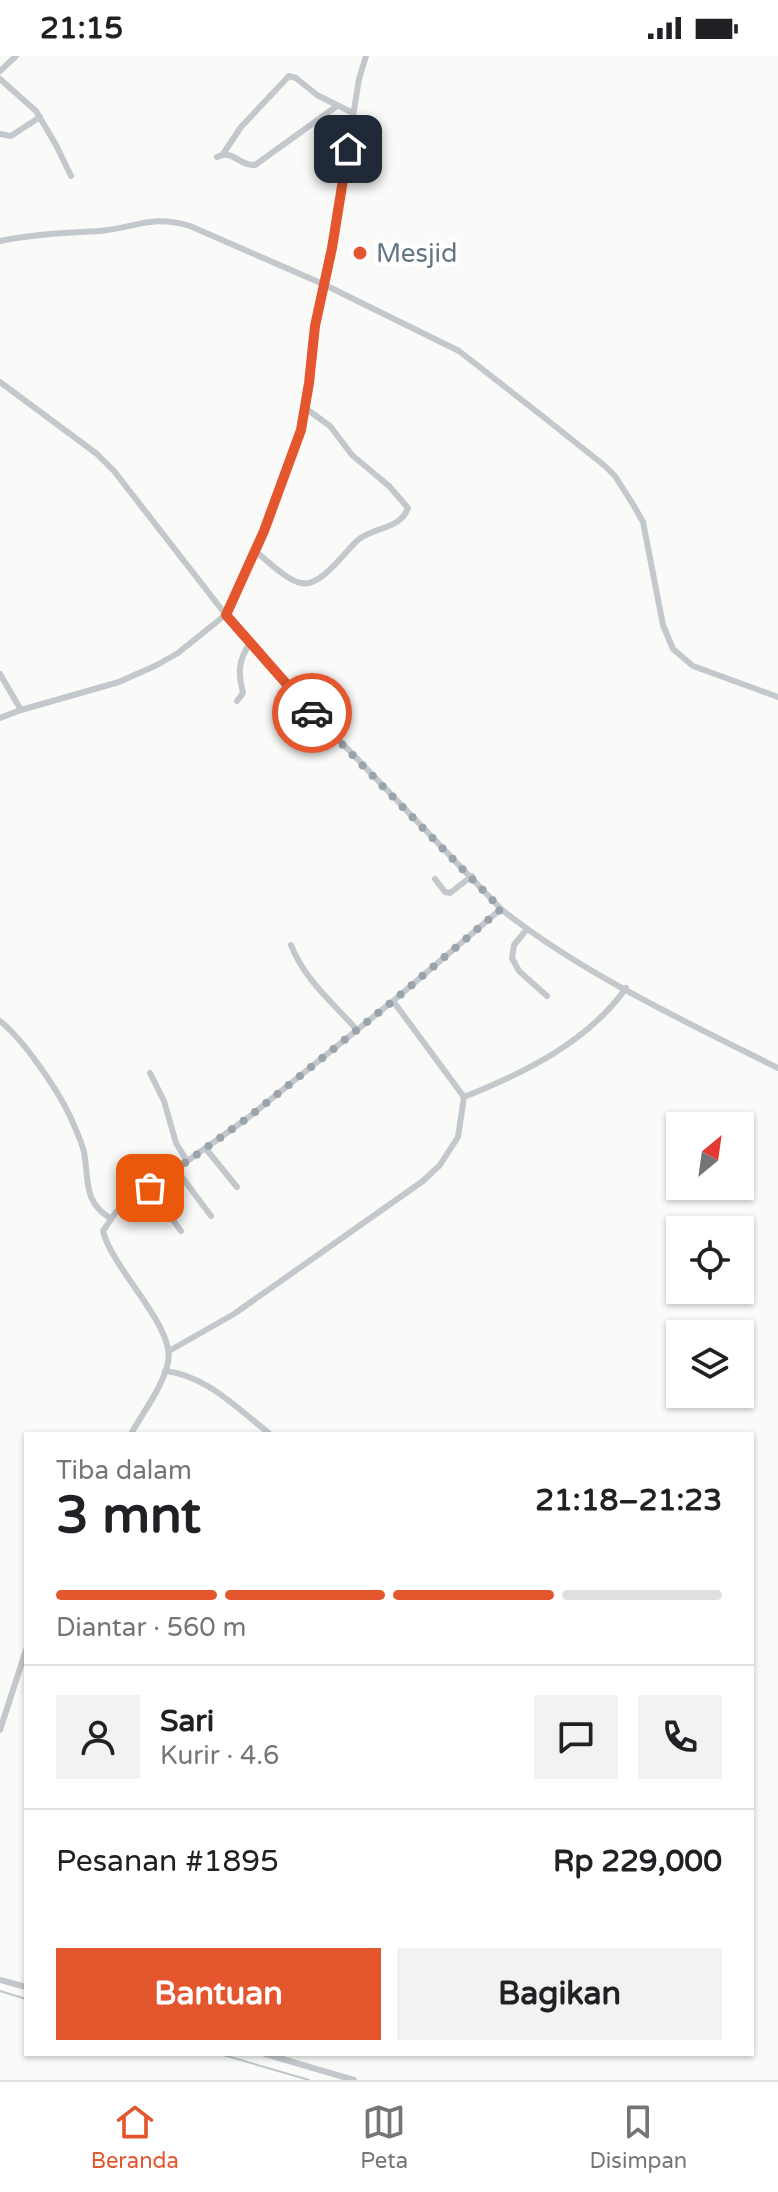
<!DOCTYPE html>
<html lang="id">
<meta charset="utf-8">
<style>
:root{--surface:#fff;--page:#f2f2f2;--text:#202124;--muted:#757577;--line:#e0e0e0;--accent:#e4572e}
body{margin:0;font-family:"Varela Round",sans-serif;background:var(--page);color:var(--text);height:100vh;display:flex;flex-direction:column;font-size:30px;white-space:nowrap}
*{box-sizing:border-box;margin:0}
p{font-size:26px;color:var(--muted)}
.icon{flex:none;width:44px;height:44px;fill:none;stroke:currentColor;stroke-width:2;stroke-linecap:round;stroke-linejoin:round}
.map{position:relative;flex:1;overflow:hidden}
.drawer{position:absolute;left:24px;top:1376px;width:730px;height:624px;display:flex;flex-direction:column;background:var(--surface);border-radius:0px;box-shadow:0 2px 6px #0004}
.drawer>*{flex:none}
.needle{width:52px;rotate:29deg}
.fabs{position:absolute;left:666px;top:1056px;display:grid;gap:16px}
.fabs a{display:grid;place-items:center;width:88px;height:88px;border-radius:0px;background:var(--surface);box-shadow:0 2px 6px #0004;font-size:40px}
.pin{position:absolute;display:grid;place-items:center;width:68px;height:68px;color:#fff;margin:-34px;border-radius:16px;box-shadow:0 4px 12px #0006}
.courier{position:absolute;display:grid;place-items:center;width:80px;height:80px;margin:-40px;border:6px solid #e4572e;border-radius:50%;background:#fff;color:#222;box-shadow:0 2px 10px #0007}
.head em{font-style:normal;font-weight:800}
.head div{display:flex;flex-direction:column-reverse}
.head{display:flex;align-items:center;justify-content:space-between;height:136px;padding:0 32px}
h1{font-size:52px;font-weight:800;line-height:60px}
.bar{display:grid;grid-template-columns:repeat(4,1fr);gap:12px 8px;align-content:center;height:96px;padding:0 32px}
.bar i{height:10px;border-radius:6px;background:var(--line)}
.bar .current{background:var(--accent)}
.bar p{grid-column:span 4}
.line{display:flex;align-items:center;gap:20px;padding:0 32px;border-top:2px solid var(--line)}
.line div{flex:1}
.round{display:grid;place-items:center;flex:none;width:84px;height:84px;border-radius:0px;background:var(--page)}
.action{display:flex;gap:16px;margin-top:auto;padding:16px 32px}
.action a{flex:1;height:92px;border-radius:0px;background:var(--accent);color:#fff;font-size:32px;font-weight:800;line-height:92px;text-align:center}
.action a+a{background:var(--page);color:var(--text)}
.status{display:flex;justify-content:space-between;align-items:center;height:56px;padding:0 40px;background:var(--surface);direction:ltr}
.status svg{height:22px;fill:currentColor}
.tabs{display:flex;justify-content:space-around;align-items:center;height:112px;border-top:2px solid var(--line);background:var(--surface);font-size:22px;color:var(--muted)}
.tabs a{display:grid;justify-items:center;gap:4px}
.tabs .current{color:var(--accent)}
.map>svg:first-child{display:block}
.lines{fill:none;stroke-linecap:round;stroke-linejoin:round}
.stream{stroke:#bbc7cb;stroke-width:2}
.street{stroke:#c3c8cc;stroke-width:6}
.done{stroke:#99a4ac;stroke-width:8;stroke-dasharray:0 14.4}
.route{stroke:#e4572e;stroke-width:10}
.poi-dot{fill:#e4572e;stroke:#fff;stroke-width:3}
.labels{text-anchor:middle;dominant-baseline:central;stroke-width:8;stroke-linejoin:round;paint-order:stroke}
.poi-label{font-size:26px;fill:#657683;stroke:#fff;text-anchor:start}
</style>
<div class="status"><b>21:15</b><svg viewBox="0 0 49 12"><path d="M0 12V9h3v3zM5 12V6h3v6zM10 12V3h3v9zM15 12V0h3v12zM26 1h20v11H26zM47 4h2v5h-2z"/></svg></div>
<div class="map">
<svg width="778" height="2024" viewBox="0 0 778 2024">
<rect width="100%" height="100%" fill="#fafaf8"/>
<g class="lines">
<path class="stream" d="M0,1935L26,1943
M220,1998L309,2024"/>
<path class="street" d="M0,15L16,0
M0,23L36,55L56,89L71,120
M0,78L11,80L40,61
M223,98L241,71L289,20L296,22L317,39L353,57
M217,101C233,93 239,110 255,109L337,50
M0,185C33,178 65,177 99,175C136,172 151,158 190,170L323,228L459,295L541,359L605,410L615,420L634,450L643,466L663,569L673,593L693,610L778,641
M0,326L97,398L114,415L226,559L296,639L501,853C579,916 688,967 778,1012
M255,495C268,505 286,524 301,527C321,532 345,495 358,484C375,470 400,474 408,452L389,430L352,399L330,370L305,352
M0,618L21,654
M237,645L243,637C238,617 238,605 250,587
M0,662L21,654L119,626L157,609L178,597L229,556L264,475L301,374L309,327L315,270L332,192L359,23L366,0
M435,823L445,836L450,837L472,820
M527,873L514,889L512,902L519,915L547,940
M291,889C304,923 333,947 357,974
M0,965C24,984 61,1038 73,1067C77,1076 82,1087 84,1096C89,1123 83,1146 110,1162
M150,1017L164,1045L176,1087L187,1105
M464,1041C524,1017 588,986 626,932
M206,1093L237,1131
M176,1113L211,1160
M150,1132L181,1175
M169,1295L234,1258L423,1125L440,1109L458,1081L464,1041L393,945
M165,1315C206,1319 239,1354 270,1378
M131,1378C143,1356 163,1331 168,1306C176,1271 112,1213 103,1175L116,1156L249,1061L393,945L501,853
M0,1674L26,1594
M0,1924L26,1931
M265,1998L354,2024"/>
</g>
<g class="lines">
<path class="done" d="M150,1132L249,1061L393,945L501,853L312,657"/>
<path class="route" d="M312,657L226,559L264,475L301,374L309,327L315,270L332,192L348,93"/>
</g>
<circle class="poi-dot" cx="360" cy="197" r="8"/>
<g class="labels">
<g class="poi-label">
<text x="376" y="197">Mesjid</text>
</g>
</g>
</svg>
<div class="fabs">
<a><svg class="needle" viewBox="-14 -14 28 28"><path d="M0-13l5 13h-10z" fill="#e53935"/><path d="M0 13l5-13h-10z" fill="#757577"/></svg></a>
<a><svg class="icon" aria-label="locate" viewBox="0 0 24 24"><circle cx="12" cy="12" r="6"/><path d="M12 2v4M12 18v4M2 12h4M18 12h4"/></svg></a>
<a><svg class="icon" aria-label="layers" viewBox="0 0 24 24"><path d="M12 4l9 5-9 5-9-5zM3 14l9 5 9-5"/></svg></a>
</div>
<div class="pin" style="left:150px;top:1132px;background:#ea580c"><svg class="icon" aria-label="bag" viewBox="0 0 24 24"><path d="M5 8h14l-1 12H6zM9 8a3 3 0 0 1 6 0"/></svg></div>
<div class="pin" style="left:348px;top:93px;background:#1f2937"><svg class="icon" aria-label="home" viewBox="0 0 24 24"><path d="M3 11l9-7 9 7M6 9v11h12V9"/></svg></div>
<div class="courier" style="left:312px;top:657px"><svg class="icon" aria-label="car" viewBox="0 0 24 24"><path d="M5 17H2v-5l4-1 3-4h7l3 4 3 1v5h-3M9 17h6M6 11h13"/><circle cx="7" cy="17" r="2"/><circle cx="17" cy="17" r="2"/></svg></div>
<section class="drawer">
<div class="head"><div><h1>3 mnt</h1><p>Tiba dalam</p></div><em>21:18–21:23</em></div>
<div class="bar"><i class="current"></i><i class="current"></i><i class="current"></i><i></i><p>Diantar · 560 m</p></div>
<div class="line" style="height:144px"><a class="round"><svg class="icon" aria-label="person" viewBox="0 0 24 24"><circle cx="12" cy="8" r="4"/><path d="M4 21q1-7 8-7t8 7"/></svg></a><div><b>Sari</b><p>Kurir · 4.6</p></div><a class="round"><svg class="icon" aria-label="chat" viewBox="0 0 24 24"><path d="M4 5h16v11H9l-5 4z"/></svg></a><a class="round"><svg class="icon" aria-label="phone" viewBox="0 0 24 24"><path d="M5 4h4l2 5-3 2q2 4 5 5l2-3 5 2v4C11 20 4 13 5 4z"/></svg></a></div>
<div class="line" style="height:104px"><div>Pesanan #1895</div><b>Rp 229,000</b></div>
<div class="action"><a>Bantuan</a><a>Bagikan</a></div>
</section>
</div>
<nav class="tabs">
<a class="current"><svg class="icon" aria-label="home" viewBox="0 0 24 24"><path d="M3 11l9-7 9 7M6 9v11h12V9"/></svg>Beranda</a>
<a><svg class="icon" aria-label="map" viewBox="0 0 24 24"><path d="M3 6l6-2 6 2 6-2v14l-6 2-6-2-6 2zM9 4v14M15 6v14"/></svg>Peta</a>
<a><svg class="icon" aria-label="saved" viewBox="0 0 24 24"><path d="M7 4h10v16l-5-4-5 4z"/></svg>Disimpan</a>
</nav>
